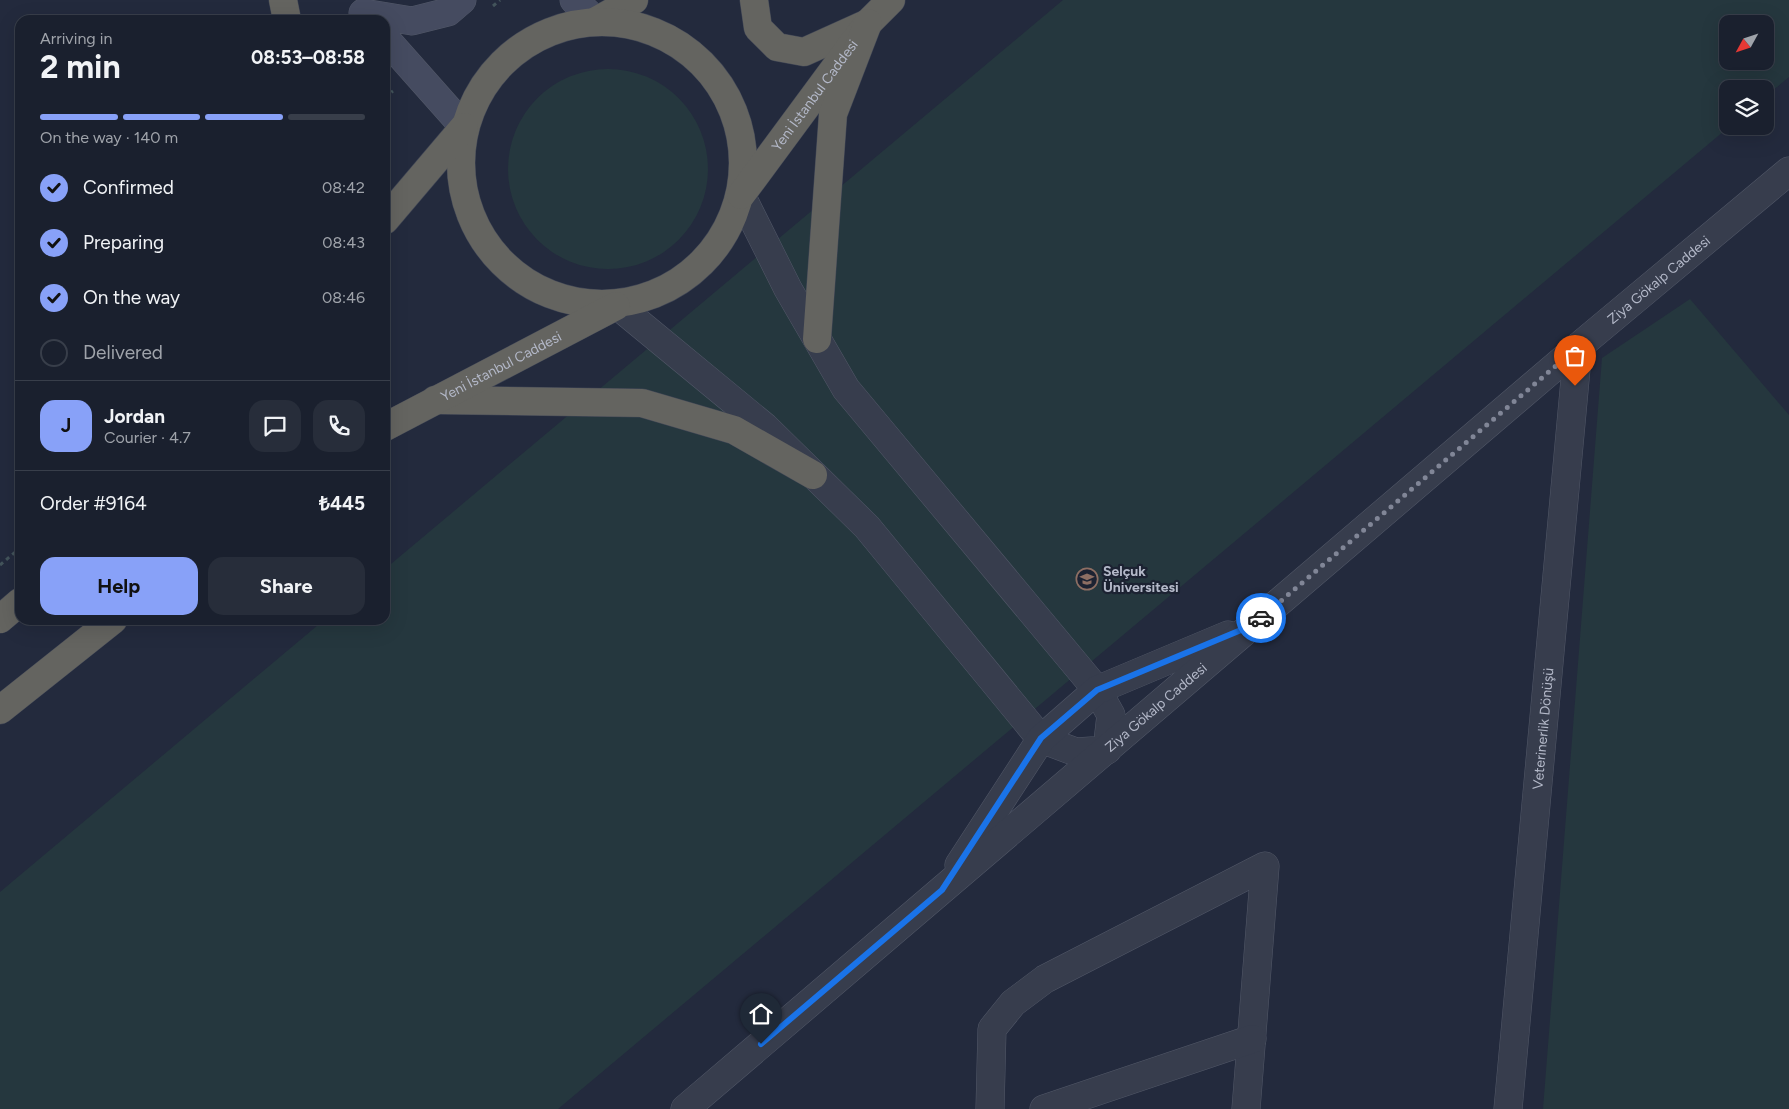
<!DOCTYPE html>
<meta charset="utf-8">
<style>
:root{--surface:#1a202e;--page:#272d3a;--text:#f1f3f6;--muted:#9fa3aa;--line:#383e4a;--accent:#88a1f8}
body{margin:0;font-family:Figtree,sans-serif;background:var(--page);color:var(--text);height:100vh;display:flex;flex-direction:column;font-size:19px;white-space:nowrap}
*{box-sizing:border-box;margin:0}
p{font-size:16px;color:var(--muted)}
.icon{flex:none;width:28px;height:28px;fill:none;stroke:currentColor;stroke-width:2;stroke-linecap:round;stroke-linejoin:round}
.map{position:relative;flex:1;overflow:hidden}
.side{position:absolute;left:15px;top:15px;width:375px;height:610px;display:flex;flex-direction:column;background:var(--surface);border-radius:15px;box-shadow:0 5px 20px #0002,0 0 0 1px var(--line)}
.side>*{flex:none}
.needle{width:32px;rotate:230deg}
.fabs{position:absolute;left:1719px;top:15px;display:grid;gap:10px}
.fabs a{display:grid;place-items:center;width:55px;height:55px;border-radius:10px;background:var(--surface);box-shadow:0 5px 20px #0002,0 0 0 1px var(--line);font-size:25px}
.pin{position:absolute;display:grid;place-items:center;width:42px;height:42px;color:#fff;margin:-51px -21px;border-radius:50% 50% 50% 0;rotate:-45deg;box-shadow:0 0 5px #0007}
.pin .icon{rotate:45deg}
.courier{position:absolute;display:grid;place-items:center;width:50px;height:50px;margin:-25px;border:4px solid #1a73e8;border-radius:50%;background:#fff;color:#222;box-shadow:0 1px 6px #0007}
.summary em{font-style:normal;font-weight:700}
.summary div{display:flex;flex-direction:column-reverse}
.summary{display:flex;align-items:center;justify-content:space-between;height:85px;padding:0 25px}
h1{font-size:32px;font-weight:700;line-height:38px}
.bar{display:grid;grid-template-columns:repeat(4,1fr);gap:8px 5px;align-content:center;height:60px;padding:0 25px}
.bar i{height:6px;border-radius:4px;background:var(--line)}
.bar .current{background:var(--accent)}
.bar p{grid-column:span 4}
.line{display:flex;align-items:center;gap:12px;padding:0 25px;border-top:1px solid var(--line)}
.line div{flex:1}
.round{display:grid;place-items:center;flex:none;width:52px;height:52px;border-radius:15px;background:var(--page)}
ol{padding:0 25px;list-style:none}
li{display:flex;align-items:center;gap:15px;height:55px}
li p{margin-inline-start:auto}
li .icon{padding:5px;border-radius:50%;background:var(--accent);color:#111;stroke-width:4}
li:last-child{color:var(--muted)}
li i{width:28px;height:28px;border:2px solid var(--line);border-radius:50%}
.action{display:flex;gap:10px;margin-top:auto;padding:10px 25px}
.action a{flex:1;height:58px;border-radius:15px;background:var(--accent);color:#111;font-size:20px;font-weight:700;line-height:58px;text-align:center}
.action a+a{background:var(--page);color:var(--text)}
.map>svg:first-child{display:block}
.green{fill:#25373e;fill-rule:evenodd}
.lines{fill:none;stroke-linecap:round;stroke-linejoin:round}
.minor-casing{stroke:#525868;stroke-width:29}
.tertiary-casing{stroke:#525868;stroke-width:29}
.secondary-casing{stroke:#525868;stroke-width:29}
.trunk-casing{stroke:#3f4555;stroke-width:29}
.path{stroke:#43545b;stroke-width:3;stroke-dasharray:4 4;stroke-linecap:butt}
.minor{stroke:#373d4d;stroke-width:28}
.tertiary{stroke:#373d4d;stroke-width:28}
.secondary{stroke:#454b60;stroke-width:28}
.trunk{stroke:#646460;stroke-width:28}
.done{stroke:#818697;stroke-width:5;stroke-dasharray:0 9}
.route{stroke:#1a73e8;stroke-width:6}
.labels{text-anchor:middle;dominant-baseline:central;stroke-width:4.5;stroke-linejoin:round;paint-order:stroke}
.street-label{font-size:14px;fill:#b3b8c8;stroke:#1c2232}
.poi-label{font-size:14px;font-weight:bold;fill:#b3b8c8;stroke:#1c2232;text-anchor:start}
</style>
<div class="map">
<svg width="1789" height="1109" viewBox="0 0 1789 1109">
<rect width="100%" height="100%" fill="#232a3d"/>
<path class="green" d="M1063,0H1789V77L1765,97V89H1728V126H1730L558,1109H0V892L324,620H385V569ZM1728,24H1765V61H1728Z
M508 169a100 100 0 1 1 200 0a100 100 0 1 1-200 0Z
M1690,299L1789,415V1109H1543L1602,358Z"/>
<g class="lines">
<g class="minor-casing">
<g id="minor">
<path d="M990,1109L992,1029L1013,1003L1045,979L1265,866L1246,1109"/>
<path d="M1044,1109L1252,1039"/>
<path id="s1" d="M1508,1109L1578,347"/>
</g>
</g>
<g class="tertiary-casing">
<g id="tertiary">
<path d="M617,305L765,427L867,527L1041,739L1076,752L1107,750L1111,715L1097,690L846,389L788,289L741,195"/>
<path d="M959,865L1041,739L1097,690L1228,635"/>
<path id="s2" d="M685,1109L1578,347L1789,171"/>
</g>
</g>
<g class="secondary-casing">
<path id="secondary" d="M574,0L596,21
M363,13L412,21L448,12L462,0
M385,38L464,127"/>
</g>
<g class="trunk-casing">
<g id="trunk">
<path d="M283,0L287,20"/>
<path d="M754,0L758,28L777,47L804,52L866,24"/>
<path d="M596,21L634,0"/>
<circle cx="602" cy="163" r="141"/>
<path id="s3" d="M741,195L868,23L891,0"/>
<path d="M385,220L464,127"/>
<path d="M817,339L833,114L868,23"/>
<path d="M435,400L642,403L734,430L813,475"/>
<path id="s4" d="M385,427L616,306"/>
<path d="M0,619L20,602"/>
<path d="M0,710L113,620"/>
</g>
</g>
<path class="path" d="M493,6L500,0
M385,97L393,91
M0,565L20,548"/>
<use href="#minor" class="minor"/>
<use href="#tertiary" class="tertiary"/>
<use href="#secondary" class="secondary"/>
<use href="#trunk" class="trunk"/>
</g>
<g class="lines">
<path class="done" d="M1261,618L1578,347L1575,386"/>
<path class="route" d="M761,1044L942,890L1041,738L1097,690L1253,625L1261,618"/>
</g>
<defs>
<g id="university-ring" transform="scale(1.125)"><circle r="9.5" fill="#1c2232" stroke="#8d6e63" stroke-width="1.5"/><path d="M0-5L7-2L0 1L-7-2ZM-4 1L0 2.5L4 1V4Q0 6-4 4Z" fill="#8d6e63"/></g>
</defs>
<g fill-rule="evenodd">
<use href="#university-ring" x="1087" y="579"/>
</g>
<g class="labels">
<g class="street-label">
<text stroke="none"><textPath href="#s3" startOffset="124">Yeni İstanbul Caddesi</textPath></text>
<text stroke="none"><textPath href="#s2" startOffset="1279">Ziya Gökalp Caddesi</textPath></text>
<text stroke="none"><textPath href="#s4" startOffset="131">Yeni İstanbul Caddesi</textPath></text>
<text stroke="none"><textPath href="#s2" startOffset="619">Ziya Gökalp Caddesi</textPath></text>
<text stroke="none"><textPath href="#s1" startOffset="382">Veterinerlik Dönüşü</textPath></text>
</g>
<g class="poi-label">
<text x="1103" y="571">Selçuk<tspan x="1103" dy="16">Üniversitesi</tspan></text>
</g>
</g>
</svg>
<div class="fabs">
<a><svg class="needle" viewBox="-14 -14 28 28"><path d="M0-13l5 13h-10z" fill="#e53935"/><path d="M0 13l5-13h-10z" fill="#9fa3aa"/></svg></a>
<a><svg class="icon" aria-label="layers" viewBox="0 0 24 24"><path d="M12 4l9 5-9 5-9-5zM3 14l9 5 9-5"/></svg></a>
</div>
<div class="pin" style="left:1575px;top:386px;background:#ea580c"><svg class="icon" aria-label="bag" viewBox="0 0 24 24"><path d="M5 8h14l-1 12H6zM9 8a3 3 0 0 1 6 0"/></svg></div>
<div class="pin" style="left:761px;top:1044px;background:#1f2937"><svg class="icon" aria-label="home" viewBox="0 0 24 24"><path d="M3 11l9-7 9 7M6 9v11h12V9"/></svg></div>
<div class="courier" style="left:1261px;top:618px"><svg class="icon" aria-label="car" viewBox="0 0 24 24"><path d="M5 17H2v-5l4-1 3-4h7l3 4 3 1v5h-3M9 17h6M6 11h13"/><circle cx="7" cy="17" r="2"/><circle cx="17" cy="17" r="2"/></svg></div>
<section class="side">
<div class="summary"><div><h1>2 min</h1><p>Arriving in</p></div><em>08:53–08:58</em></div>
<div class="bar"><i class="current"></i><i class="current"></i><i class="current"></i><i></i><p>On the way · 140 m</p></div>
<ol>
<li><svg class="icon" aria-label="check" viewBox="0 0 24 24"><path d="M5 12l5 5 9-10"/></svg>Confirmed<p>08:42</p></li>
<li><svg class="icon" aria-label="check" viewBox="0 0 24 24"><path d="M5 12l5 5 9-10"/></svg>Preparing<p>08:43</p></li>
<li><svg class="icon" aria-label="check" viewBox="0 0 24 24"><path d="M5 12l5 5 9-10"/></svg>On the way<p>08:46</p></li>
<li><i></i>Delivered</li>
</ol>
<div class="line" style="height:90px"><b class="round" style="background:var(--accent);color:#111">J</b><div><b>Jordan</b><p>Courier · 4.7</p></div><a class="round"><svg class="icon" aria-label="chat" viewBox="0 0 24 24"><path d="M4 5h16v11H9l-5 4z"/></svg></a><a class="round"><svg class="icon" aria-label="phone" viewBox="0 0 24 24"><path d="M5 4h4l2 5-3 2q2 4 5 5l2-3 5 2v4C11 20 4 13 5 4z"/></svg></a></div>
<div class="line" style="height:65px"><div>Order #9164</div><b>₺445</b></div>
<div class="action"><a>Help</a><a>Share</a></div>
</section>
</div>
